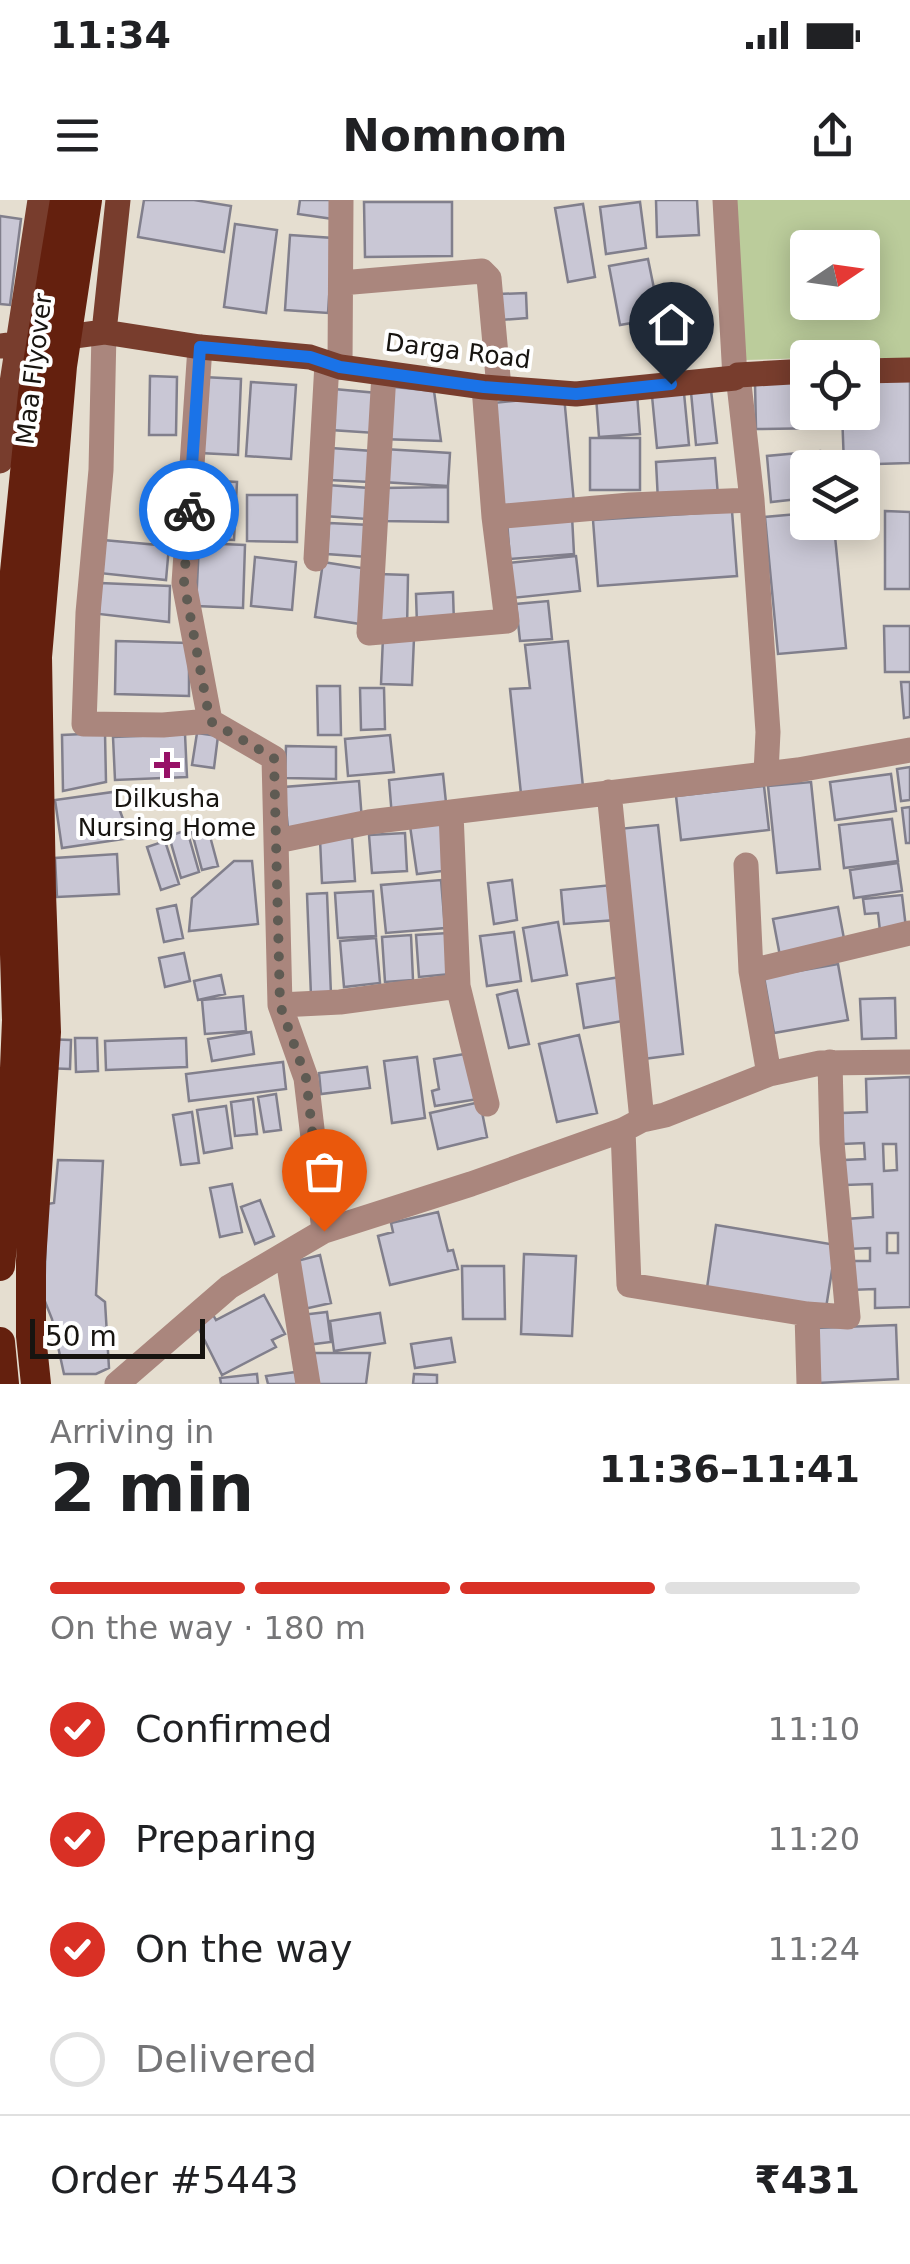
<!DOCTYPE html>
<meta charset="utf-8">
<style>
:root{--surface:#fff;--page:#f6f6f6;--text:#202124;--muted:#757577;--line:#e0e0e0;--accent:#d93025}
body{margin:0;font-family:"DejaVu Sans",sans-serif;background:var(--page);color:var(--text);height:100vh;display:flex;flex-direction:column;font-size:38px;white-space:nowrap}
*{box-sizing:border-box;margin:0}
p{font-size:32px;color:var(--muted)}
.icon{flex:none;width:55px;height:55px;fill:none;stroke:currentColor;stroke-width:2;stroke-linecap:round;stroke-linejoin:round}
.map{position:relative;height:1184px;overflow:hidden}
.side{display:flex;flex-direction:column;background:var(--surface);flex:1}
.side>*{flex:none}
.needle{width:65px;rotate:77deg}
.controls{position:absolute;left:790px;top:30px;display:grid;gap:20px}
.controls a{display:grid;place-items:center;width:90px;height:90px;border-radius:10px;background:var(--surface);box-shadow:0 5px 25px #0003;font-size:50px}
.scale{position:absolute;left:30px;bottom:25px;width:175px;box-sizing:border-box;padding-left:10px;border:5px solid #171410;border-top:0;font-size:28px;line-height:35px;white-space:nowrap;color:#171410;-webkit-text-stroke:8px #fff;paint-order:stroke}
.pin{position:absolute;display:grid;place-items:center;width:85px;height:85px;color:#fff;margin:-102px -42px;border-radius:50% 50% 50% 0;rotate:-45deg;box-shadow:0 0 10px #0007}
.pin .icon{rotate:45deg}
.courier{position:absolute;display:grid;place-items:center;width:100px;height:100px;margin:-50px;border:8px solid #1a73e8;border-radius:50%;background:#fff;color:#222;box-shadow:0 2px 12px #0007}
.headline em{font-style:normal;font-weight:700}
.headline div{display:flex;flex-direction:column-reverse}
.headline{display:flex;align-items:center;justify-content:space-between;height:170px;padding:0 50px}
h1{font-size:65px;font-weight:700;line-height:75px}
.bar{display:grid;grid-template-columns:repeat(4,1fr);gap:15px 10px;align-content:center;height:120px;padding:0 50px}
.bar i{height:12px;border-radius:8px;background:var(--line)}
.bar .active{background:var(--accent)}
.bar p{grid-column:span 4}
.line{display:flex;align-items:center;gap:25px;padding:0 50px;border-top:2px solid var(--line)}
.line div{flex:1}
ol{padding:0 50px;list-style:none}
li{display:flex;align-items:center;gap:30px;height:110px}
li p{margin-inline-start:auto}
li .icon{padding:10px;border-radius:50%;background:var(--accent);color:#fff;stroke-width:4}
li:last-child{color:var(--muted)}
li i{width:55px;height:55px;border:5px solid var(--line);border-radius:50%}
.status{display:flex;justify-content:space-between;align-items:center;height:70px;padding:0 50px;background:var(--surface);direction:ltr}
.status svg{height:28px;fill:currentColor}
header{display:flex;justify-content:space-between;align-items:center;height:130px;padding:0 50px;background:var(--surface);font-size:45px;font-weight:700}
.map>svg:first-child{display:block}
.green{fill:#bbcc9b;fill-rule:evenodd}
.building{fill:#c9c7d5;stroke:#817f8c;stroke-width:2.5;fill-rule:evenodd}
.lines{fill:none;stroke-linecap:round;stroke-linejoin:round}
.minor{stroke:#aa867d;stroke-width:25}
.major{stroke:#783d2d;stroke-width:25}
.highway{stroke:#64200e;stroke-width:30}
.highway-bridge{stroke:#64200e;stroke-width:30}
.done{stroke:#5f5b53;stroke-width:10;stroke-dasharray:0 18}
.route{stroke:#1a73e8;stroke-width:12}
.poi-dot{fill:#971167;stroke:#fff;stroke-width:4}
.labels{text-anchor:middle;dominant-baseline:central;stroke-width:8;stroke-linejoin:round;paint-order:stroke}
.street-label{font-size:25px;fill:#171410;stroke:#fff}
.poi-label{font-size:25px;fill:#171410;stroke:#fff}
</style>
<div class="status"><b>11:34</b><svg viewBox="0 0 49 12"><path d="M0 12V9h3v3zM5 12V6h3v6zM10 12V3h3v9zM15 12V0h3v12zM26 1h20v11H26zM47 4h2v5h-2z"/></svg></div>
<header><svg class="icon" aria-label="menu" viewBox="0 0 24 24"><path d="M4 6h16M4 12h16M4 18h16"/></svg>Nomnom<svg class="icon" aria-label="share" viewBox="0 0 24 24"><path d="M12 15V3M7 8l5-5 5 5M5 13v7h14v-7"/></svg></header>
<div class="map">
<svg width="910" height="1184" viewBox="0 0 910 1184">
<rect width="100%" height="100%" fill="#e5ded0"/>
<path class="green" d="M735,0H910V158H808L745,160ZM808,48H862V102H808Z"/>
<path class="building" d="M144,0H194L231,6L224,52L138,37Z
M300,0H336L333,19L298,14Z
M656,0H697L699,35L657,37Z
M364,2H452V56L365,57Z
M640,2L646,48L606,54L600,7Z
M583,4L595,77L568,82L555,8Z
M0,16L21,19L10,105L0,104Z
M235,24L277,30L266,113L224,107Z
M290,35L333,38L328,113L285,110Z
M648,59L660,118L620,125L609,66Z
M526,93L527,118L500,120L498,94Z
M150,176L177,177L176,235H149Z
M203,177L241,179L238,255L200,253Z
M910,179V263L844,265L842,212H862V181Z
M251,182L296,185L291,259L246,256Z
M808,182V212H829V228L756,229L755,183Z
M385,186L434,191L441,241L381,239Z
M334,189L377,193L375,233L331,230Z
M711,190L717,243L696,245L691,192Z
M637,193L640,234L599,237L596,196Z
M684,193L689,245L657,248L652,196Z
M564,196L574,303L503,309L493,203Z
M590,238H640V290H590Z
M331,248L372,251L370,282L329,280Z
M384,249L450,253L448,286L382,282Z
M820,251L822,268H808V298L771,302L767,256Z
M715,258L718,296L658,301L656,262Z
M161,276L186,277L183,339L158,338Z
M203,280L237,282L234,340L200,338Z
M327,285L369,288L367,319L324,316Z
M448,287V322L382,321V288Z
M247,295H297V342L247,341Z
M732,311L737,376L598,386L593,320Z
M885,311L910,312V389H885Z
M808,313V322H846L847,334L835,336L846,448L778,454L765,317Z
M572,316L574,354L510,359L507,321Z
M329,323L370,325L368,357L327,354Z
M103,340L169,346L166,380L99,373Z
M199,343L245,345L243,408L196,406Z
M576,356L580,391L512,398L508,363Z
M255,357L296,362L292,410L251,406Z
M323,362L368,369L360,424L315,417Z
M378,374L408,375L407,430L376,428Z
M100,383L170,386L169,422L99,414Z
M453,392L454,424L417,426L416,394Z
M548,401L552,439L520,441L516,404Z
M884,426H910V472H885Z
M383,437L414,438L412,485L381,484Z
M116,441L189,443V496L115,494Z
M568,441L583,587L521,594L510,489L530,488L525,445Z
M901,482H910V517L904,518Z
M317,486H340L341,535H318Z
M360,488H384L385,529L361,530Z
M105,533L106,582L63,591L62,535Z
M197,533L218,536L214,568L192,565Z
M185,534L187,577L115,580L113,537Z
M390,535L394,572L348,576L345,539Z
M286,546L336,547V579L285,578Z
M910,567V600L901,601L897,569Z
M443,574L447,612L392,617L389,580Z
M891,574L896,611L835,620L830,582Z
M359,581L362,621L288,628L284,587Z
M811,582L820,669L777,673L768,586Z
M764,586L769,630L681,640L676,596Z
M113,592L130,638L62,648L55,600Z
M910,607V643H906L902,608Z
M444,614L451,670L417,674L409,619Z
M892,619L898,661L844,668L839,625Z
M207,625L218,666L202,670L191,629Z
M658,625L683,854L643,859L618,629Z
M187,630L199,672L181,678L169,636Z
M405,633L407,671L372,673L369,635Z
M352,637L355,681L322,683L320,639Z
M165,641L179,684L161,690L147,647Z
M117,654L119,694L57,697L55,658Z
M234,661H252L258,724L189,731L192,698Z
M898,663L902,691L854,698L850,670Z
M441,680L445,728L386,733L381,685Z
M512,680L517,720L494,724L488,683Z
M612,685L616,720L564,724L561,690Z
M373,691L376,736L338,738L335,693Z
M327,693L331,795L311,796L307,694Z
M902,695L906,728L880,731L878,713L865,714L863,699Z
M176,705L183,738L164,742L157,709Z
M838,707L845,744L780,756L773,719Z
M558,722L567,775L532,781L523,728Z
M514,732L521,781L487,786L480,736Z
M448,733L451,774L419,777L416,735Z
M411,735L413,780L385,782L382,737Z
M376,738L380,783L344,787L340,741Z
M184,753L190,781L165,787L159,758Z
M838,764L848,820L774,833L764,777Z
M221,775L225,794L198,800L194,781Z
M620,777L628,820L584,828L577,784Z
M517,790L529,844L509,848L497,795Z
M243,796L246,831L205,834L202,800Z
M895,798L896,838L862,839L860,799Z
M251,832L254,854L212,861L208,839Z
M579,835L597,913L557,922L539,844Z
M75,838H97L98,871L76,872Z
M186,838L187,867L106,870L105,841Z
M42,839L71,840L70,869L42,868Z
M471,853L478,899L435,906L432,891L439,889L434,859Z
M417,857L425,918L392,923L384,861Z
M283,862L286,889L189,901L186,874Z
M367,867L370,888L321,894L319,873Z
M910,877V1107L875,1108V1089L849,1090L848,1061H870V1048L847,1049L846,1019L873,1017L872,984L845,985L844,960L865,959L864,943L843,944L842,913L867,912L866,879ZM883,944H896L897,970L884,971ZM887,1033H898V1053H887Z
M276,894L281,930L264,932L258,897Z
M253,899L257,934L235,936L231,902Z
M480,902L487,937L438,949L430,913Z
M226,906L232,948L204,953L197,910Z
M192,912L199,963L181,965L173,915Z
M58,960L103,961L96,1095L105,1102L109,1168L96,1174H64L52,1119L44,1099L47,1004L54,1003Z
M232,984L242,1032L220,1037L210,988Z
M260,1000L274,1036L255,1044L241,1007Z
M438,1012L448,1051L453,1050L458,1069L390,1085L378,1036L393,1032L391,1023Z
M716,1025L836,1045L826,1108L707,1088Z
M524,1054L576,1056L572,1136L521,1134Z
M320,1055L331,1103L304,1109L293,1062Z
M462,1066H504L505,1119H463Z
M264,1095L285,1134L272,1140L276,1147L222,1175L195,1121L212,1113L216,1120Z
M327,1112L331,1142L306,1145L301,1115Z
M380,1113L385,1143L334,1151L330,1121Z
M896,1125L898,1179L817,1183L815,1128Z
M451,1138L455,1162L415,1168L411,1144Z
M309,1153H370L366,1184H315Z
M303,1171L306,1184H268L266,1176Z
M257,1174L258,1184H221L220,1178Z
M414,1174L437,1175V1184H413Z"/>
<g class="lines">
<path class="minor" d="M725,0L735,178
M341,83L482,71L489,78L499,188
M104,132L101,270L88,413L84,524L163,525L210,521L274,558L280,805L306,878L324,1031L471,984L623,930L642,920L665,915L769,874L820,863L910,862
M200,147L184,383L210,521
M340,167L341,0
M384,173L369,433L507,421L494,317L484,187
M738,175L752,300L768,532L766,573
M494,317L630,305L752,300
M316,359L327,163
M609,592L642,920
M451,612L458,786
M277,641L369,622L798,570L910,550
M746,665L751,771L769,874
M751,771L910,733
M280,805L340,802L458,786L487,904
M623,930L629,1085L807,1114L848,1117L832,943L830,862
M287,1053L308,1184
M807,1114L809,1184
M117,1184L229,1087L324,1031"/>
<path class="major" d="M104,132L118,0
M0,146L104,132L200,147L310,157L340,167L484,187L576,194L735,178L738,175L808,171
M862,171L910,170
M0,261L40,0"/>
<path class="highway" d="M0,1142L4,1184"/>
<path class="highway-bridge" d="M0,1066L12,941L17,820L10,590V421L33,194L65,0
M36,1184L31,1136V1061L46,832L41,693L37,457L62,166L87,0"/>
</g>
<g class="lines">
<path class="done" d="M189,310L184,383L210,521L274,558L280,805L306,878L324,1031"/>
<path class="route" d="M189,310L200,147L310,157L340,167L484,187L576,194L671,184"/>
</g>
<path class="poi-dot" d="M162 550h10v10h10v10h-10v10h-10v-10h-10v-10h10z"/>
<g class="labels">
<g class="street-label">
<text transform="translate(458 151) rotate(7)">Darga Road</text>
<text transform="translate(34 169) rotate(-83)">Maa Flyover</text>
</g>
<g class="poi-label">
<text x="167" y="598">Dilkusha<tspan x="167" dy="29">Nursing Home</tspan></text>
</g>
</g>
</svg>
<div class="controls">
<a><svg class="needle" viewBox="-14 -14 28 28"><path d="M0-13l5 13h-10z" fill="#e53935"/><path d="M0 13l5-13h-10z" fill="#757577"/></svg></a>
<a><svg class="icon" aria-label="locate" viewBox="0 0 24 24"><circle cx="12" cy="12" r="6"/><path d="M12 2v4M12 18v4M2 12h4M18 12h4"/></svg></a>
<a><svg class="icon" aria-label="layers" viewBox="0 0 24 24"><path d="M12 4l9 5-9 5-9-5zM3 14l9 5 9-5"/></svg></a>
</div>
<div class="scale">50 m</div>
<div class="pin" style="left:324px;top:1031px;background:#ea580c"><svg class="icon" aria-label="bag" viewBox="0 0 24 24"><path d="M5 8h14l-1 12H6zM9 8a3 3 0 0 1 6 0"/></svg></div>
<div class="pin" style="left:671px;top:184px;background:#1f2937"><svg class="icon" aria-label="home" viewBox="0 0 24 24"><path d="M3 11l9-7 9 7M6 9v11h12V9"/></svg></div>
<div class="courier" style="left:189px;top:310px"><svg class="icon" aria-label="bike" viewBox="0 0 24 24"><circle cx="6" cy="16" r="4"/><circle cx="18" cy="16" r="4"/><path d="M6 16l4-8h5l3 8M10 8l3 8H6M13 5h3"/></svg></div>
</div>
<section class="side">
<div class="headline"><div><h1>2 min</h1><p>Arriving in</p></div><em>11:36–11:41</em></div>
<div class="bar"><i class="active"></i><i class="active"></i><i class="active"></i><i></i><p>On the way · 180 m</p></div>
<ol>
<li><svg class="icon" aria-label="check" viewBox="0 0 24 24"><path d="M5 12l5 5 9-10"/></svg>Confirmed<p>11:10</p></li>
<li><svg class="icon" aria-label="check" viewBox="0 0 24 24"><path d="M5 12l5 5 9-10"/></svg>Preparing<p>11:20</p></li>
<li><svg class="icon" aria-label="check" viewBox="0 0 24 24"><path d="M5 12l5 5 9-10"/></svg>On the way<p>11:24</p></li>
<li><i></i>Delivered</li>
</ol>
<div class="line" style="height:130px"><div>Order #5443</div><b>₹431</b></div>
</section>
